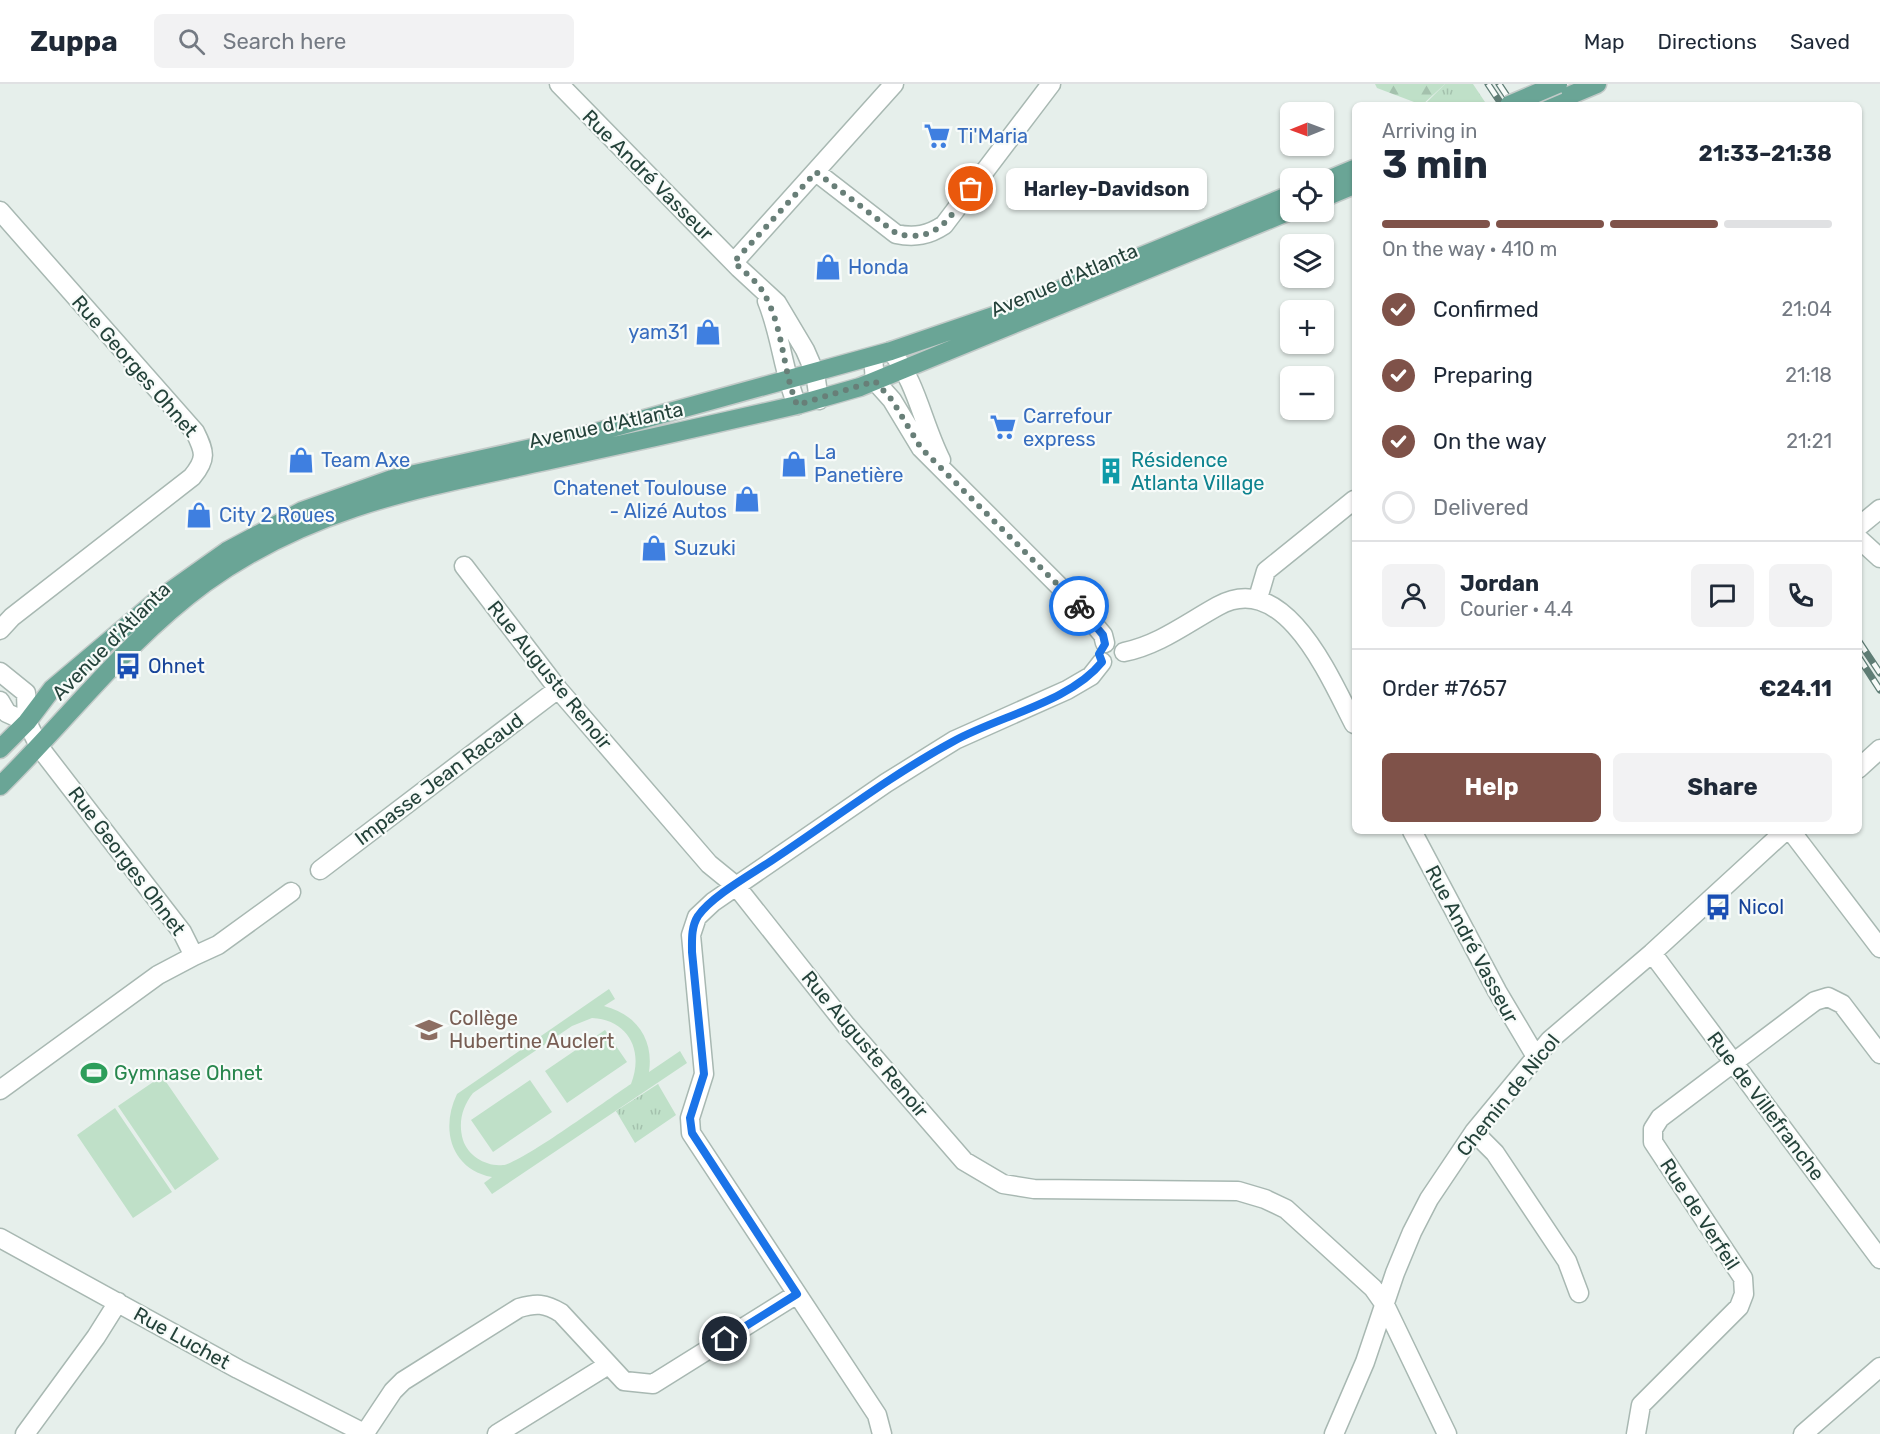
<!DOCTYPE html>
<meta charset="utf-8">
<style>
:root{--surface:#fff;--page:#f2f2f3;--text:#1f2937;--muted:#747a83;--line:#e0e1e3;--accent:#7f5249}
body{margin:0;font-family:Rubik,sans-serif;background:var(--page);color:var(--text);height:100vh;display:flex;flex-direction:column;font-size:22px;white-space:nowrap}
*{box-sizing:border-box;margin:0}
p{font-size:20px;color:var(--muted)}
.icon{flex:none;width:33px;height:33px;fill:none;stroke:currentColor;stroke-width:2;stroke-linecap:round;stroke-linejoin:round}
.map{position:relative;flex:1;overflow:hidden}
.details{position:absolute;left:1352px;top:18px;width:510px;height:732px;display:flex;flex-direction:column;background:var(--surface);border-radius:9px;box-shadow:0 2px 4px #0004}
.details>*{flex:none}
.needle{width:39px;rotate:269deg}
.buttons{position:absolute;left:1280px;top:18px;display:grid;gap:12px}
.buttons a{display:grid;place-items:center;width:54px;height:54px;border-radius:9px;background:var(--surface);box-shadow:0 2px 4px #0004;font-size:30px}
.pin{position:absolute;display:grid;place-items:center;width:51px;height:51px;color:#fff;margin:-26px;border:3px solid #fff;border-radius:50%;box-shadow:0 2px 6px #0007}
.courier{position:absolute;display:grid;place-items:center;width:60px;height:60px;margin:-30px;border:4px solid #1a73e8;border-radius:50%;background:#fff;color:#222;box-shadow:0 2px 8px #0007}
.bubble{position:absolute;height:42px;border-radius:9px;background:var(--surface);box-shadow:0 2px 4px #0004;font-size:20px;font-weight:700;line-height:42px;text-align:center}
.head em{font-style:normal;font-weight:700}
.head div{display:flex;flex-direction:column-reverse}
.head{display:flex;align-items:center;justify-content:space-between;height:102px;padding:0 30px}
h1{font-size:39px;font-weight:700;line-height:45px}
.bar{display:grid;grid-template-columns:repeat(4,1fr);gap:9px 6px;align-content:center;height:72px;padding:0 30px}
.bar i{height:8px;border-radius:4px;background:var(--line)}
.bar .active{background:var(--accent)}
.bar p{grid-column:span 4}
.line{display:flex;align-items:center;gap:15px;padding:0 30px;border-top:2px solid var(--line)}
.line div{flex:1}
.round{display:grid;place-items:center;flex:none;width:63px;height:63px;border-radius:9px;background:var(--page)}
ol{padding:0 30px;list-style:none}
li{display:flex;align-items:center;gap:18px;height:66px}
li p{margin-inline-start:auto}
li .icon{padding:6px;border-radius:50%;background:var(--accent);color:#fff;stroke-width:4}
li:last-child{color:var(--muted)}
li i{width:33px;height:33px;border:3px solid var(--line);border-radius:50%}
.primary-button{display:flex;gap:12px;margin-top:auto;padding:12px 30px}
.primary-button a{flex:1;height:69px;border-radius:9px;background:var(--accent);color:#fff;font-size:24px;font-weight:700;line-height:69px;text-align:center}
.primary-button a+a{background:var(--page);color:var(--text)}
header{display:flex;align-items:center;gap:36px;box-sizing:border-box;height:84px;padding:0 30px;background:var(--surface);border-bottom:2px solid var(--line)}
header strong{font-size:28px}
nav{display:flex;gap:33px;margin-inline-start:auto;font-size:21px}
.search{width:420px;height:54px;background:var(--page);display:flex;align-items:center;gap:15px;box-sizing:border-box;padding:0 21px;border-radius:9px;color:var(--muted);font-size:22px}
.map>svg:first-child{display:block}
.grass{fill:url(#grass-tufts)}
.forest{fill:url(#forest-firs)}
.pitch{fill:#bfe0c8;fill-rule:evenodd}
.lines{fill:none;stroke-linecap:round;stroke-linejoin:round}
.minor-casing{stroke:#a8b8b2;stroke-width:21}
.major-casing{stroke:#c2cac8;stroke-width:21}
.minor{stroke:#fff;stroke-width:18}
.major{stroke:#6aa596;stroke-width:18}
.rail-casing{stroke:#5f7d75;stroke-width:7}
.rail{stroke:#f7fbf9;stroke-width:4.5;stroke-dasharray:14;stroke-linecap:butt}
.major-bridge-casing{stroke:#c2cac8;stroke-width:21;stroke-linecap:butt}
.major-bridge{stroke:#6aa596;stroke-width:18}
.done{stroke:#687f78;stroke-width:6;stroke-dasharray:0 10.8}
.route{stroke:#1a73e8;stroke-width:8}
.labels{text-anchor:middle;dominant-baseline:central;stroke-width:4.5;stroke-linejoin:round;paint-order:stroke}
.shop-label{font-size:20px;fill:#366cbe;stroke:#f7fbf9;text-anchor:start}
.street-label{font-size:20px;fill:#24423a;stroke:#f7fbf9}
.culture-label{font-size:20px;fill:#0d838f;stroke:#f7fbf9;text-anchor:start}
.transit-label{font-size:20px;fill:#164399;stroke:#f7fbf9;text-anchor:start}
.education-label{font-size:20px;fill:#785e54;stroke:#f7fbf9;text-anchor:start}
.leisure-label{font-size:20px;fill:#27864d;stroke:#f7fbf9;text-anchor:start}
</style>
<header>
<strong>Zuppa</strong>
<div class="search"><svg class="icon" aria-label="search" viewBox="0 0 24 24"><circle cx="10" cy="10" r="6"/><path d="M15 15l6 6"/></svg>Search here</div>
<nav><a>Map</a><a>Directions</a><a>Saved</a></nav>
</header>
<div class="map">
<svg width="1880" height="1350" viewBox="0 0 1880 1350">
<defs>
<pattern id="grass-tufts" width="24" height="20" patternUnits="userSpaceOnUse" patternTransform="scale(1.5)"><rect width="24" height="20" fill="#bfe0c8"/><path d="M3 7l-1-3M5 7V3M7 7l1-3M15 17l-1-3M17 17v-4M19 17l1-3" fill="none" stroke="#a4c1ad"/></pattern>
<pattern id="forest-firs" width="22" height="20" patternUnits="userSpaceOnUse" patternTransform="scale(1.5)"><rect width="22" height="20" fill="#bfe0c8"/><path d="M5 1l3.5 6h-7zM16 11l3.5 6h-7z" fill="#a4c1ad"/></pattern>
</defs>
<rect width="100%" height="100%" fill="#e6efeb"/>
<path class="grass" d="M1445,0H1473L1487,21H1424Z
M658,1000L676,1031L635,1059L616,1027Z"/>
<path class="forest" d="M1375,0H1445L1422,21L1377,4Z"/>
<path class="pitch" d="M609,905L615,915L604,922C636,930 654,955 649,988L680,967L687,979L492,1110L484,1099L492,1093C451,1085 440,1045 457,1010ZM592,934C629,936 644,967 631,1000C609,1014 522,1079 503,1081C487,1083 468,1072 463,1056C458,1039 462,1023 473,1009L572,942Z
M605,946L627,978L567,1019L545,987Z
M162,992L219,1075L175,1106L118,1022Z
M530,996L552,1028L493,1068L471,1036Z
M115,1024L172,1108L133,1134L77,1051Z"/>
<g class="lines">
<g class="minor-casing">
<path id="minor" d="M559,0L739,184L777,219L805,266L815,289L819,316
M816,88L896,150C915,154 929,151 944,141L1051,0
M0,127L195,348C205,368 207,375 192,393L12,533L0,546
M734,178L894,0
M767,217C781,251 783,288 797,321
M891,267C917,299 922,338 941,376
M873,273L875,297L892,316L921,364L1077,520L1103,551L1105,559
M1858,443L1880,425
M1858,454L1880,474
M464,482L558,605L709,780L736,802L846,941L964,1077L1003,1100L1034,1105L1238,1107L1265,1115L1286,1125L1318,1154L1373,1204L1385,1221L1447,1350
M1258,514L1266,487L1354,416
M1124,568C1159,561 1187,539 1218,522C1285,485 1330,594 1354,640
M0,588L26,609L27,638L40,664L182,848L194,872L158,891L0,1006
M0,617L7,629L27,638
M1858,685L1880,665
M1412,747L1497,907L1535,971
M1791,747L1880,864
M320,786L558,605
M1652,869L1880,1175
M194,872L218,861L291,808
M1474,1048L1495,1069L1567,1177L1579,1209
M0,1154L238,1285L366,1350
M365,1349L393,1307L403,1297L519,1224C536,1219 545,1219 561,1229L624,1297L653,1300L797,1210
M25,1350L96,1253L118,1218
M497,1350L608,1281
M882,1350L877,1331L691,1049L690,1034L704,990L691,851L697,833L713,818L886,699L955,656L1067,606L1091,592L1102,578
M1334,1350L1365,1278L1395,1189L1412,1148L1429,1115L1474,1048L1550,956L1652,869L1785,747
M1636,1350L1641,1321L1739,1223L1744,1210L1743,1194L1653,1058V1045L1660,1034L1815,917L1828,913L1842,920L1880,970
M1803,1350L1880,1283"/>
</g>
<g class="major-casing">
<path id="major" d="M1547,21L1597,0
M1323,98L1354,85
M1323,114L1354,101
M0,665L27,638L52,605L155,518L227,467L302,427L392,395L568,356L891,267L1008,227L1290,111
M0,702C68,635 127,556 205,499C312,422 421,404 546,377C630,359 713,340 797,321L860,303L1290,127"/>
</g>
<use href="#minor" class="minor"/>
<use href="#major" class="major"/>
<g class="rail-casing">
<path id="rail" d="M1488,0L1502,21
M1499,0L1513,21
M1858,556L1880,589
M1858,572L1880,606"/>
</g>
<use href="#rail" class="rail"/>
<g class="major-bridge-casing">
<path id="major-bridge" d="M1509,21L1558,0"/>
</g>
<use href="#major-bridge" class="major-bridge"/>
</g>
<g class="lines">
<path class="done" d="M971,105C949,134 938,159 897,150L816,88L734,178C743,187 757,197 763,208C784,243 782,285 797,321L875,297L892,316L921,364L1079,522"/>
<path class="route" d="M725,1255L797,1210L692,1049L690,1034L704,990L692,868C692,856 691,843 698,832C713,811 752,790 774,775C834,735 891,691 954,657C999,632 1070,618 1102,578L1099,570L1105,560L1103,551L1079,522"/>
</g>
<defs>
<g id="supermarket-bare" transform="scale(2.07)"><path d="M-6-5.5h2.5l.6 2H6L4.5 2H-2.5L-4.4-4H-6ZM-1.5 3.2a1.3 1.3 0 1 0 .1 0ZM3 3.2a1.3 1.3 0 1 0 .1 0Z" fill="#3f7fe0" stroke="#f7fbf9" stroke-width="2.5" paint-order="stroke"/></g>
<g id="shop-bare" transform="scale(2.07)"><path d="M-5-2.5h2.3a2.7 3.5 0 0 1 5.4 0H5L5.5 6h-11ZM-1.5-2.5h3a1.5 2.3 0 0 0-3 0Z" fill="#3f7fe0" stroke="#f7fbf9" stroke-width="2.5" paint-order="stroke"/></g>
<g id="building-bare" transform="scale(2.07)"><path d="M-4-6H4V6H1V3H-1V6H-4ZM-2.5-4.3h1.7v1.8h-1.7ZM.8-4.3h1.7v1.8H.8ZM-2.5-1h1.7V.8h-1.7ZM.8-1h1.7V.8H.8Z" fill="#0f9aa8" stroke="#f7fbf9" stroke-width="2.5" paint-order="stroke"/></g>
<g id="bus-bare" transform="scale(2.07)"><path d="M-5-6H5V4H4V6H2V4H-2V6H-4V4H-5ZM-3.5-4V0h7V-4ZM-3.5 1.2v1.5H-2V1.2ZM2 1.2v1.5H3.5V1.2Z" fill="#1a4fb4" stroke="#f7fbf9" stroke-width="2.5" paint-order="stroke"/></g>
<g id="school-bare" transform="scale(2.07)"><path d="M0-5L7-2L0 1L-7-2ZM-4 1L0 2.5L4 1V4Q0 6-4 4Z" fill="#8d6e63" stroke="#f7fbf9" stroke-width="2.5" paint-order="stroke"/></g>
<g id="stadium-bare" transform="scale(2.07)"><path d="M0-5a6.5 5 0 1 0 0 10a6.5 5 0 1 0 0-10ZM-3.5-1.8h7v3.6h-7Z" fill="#2e9e5b" stroke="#f7fbf9" stroke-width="2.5" paint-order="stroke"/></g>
</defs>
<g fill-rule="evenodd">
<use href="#supermarket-bare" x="937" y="52"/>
<use href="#shop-bare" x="828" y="183"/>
<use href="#shop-bare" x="708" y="248"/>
<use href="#supermarket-bare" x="1003" y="343"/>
<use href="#shop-bare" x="301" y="376"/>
<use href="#shop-bare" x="794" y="380"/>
<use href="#building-bare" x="1111" y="387"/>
<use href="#shop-bare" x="747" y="415"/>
<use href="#shop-bare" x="199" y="431"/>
<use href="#shop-bare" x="654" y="464"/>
<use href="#bus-bare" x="128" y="582"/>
<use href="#bus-bare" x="1718" y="823"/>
<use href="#school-bare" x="429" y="946"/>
<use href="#stadium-bare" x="94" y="989"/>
</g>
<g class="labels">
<g class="shop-label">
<text x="957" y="52">Ti'Maria</text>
<text x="848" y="183">Honda</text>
<text x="688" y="248" text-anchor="end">yam31</text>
<text x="1023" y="332">Carrefour<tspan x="1023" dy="23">express</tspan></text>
<text x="814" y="368">La<tspan x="814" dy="23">Panetière</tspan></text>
<text x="321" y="376">Team Axe</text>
<text x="727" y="404" text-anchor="end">Chatenet Toulouse<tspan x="727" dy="23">- Alizé Autos</tspan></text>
<text x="219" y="431">City 2 Roues</text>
<text x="674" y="464">Suzuki</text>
</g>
<g class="street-label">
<text transform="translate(648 91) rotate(45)">Rue André Vasseur</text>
<text transform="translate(1064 196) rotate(-23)">Avenue d'Atlanta</text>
<text transform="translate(135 282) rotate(49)">Rue Georges Ohnet</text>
<text transform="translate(606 341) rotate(-12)">Avenue d'Atlanta</text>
<text transform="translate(111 557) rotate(-45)">Avenue d'Atlanta</text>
<text transform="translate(550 591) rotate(51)">Rue Auguste Renoir</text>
<text transform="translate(439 695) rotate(-37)">Impasse Jean Racaud</text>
<text transform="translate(127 777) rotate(53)">Rue Georges Ohnet</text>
<text transform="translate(1472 860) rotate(62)">Rue André Vasseur</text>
<text transform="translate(865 960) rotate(50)">Rue Auguste Renoir</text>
<text transform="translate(1508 1011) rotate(-51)">Chemin de Nicol</text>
<text transform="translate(1766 1022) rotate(53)">Rue de Villefranche</text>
<text transform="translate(1700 1130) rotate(57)">Rue de Verfeil</text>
<text transform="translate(182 1254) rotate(29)">Rue Luchet</text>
</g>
<g class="culture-label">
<text x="1131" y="376">Résidence<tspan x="1131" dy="23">Atlanta Village</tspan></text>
</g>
<g class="transit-label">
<text x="148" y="582">Ohnet</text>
<text x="1738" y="823">Nicol</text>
</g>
<g class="education-label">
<text x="449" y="934">Collège<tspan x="449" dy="23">Hubertine Auclert</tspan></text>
</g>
<g class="leisure-label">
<text x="114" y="989">Gymnase Ohnet</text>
</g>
</g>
</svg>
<div class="buttons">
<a><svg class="needle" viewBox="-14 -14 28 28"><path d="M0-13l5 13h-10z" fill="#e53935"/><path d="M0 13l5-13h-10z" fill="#747a83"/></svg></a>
<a><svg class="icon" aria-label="locate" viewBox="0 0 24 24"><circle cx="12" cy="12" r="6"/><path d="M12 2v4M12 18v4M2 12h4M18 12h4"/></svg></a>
<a><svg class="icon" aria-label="layers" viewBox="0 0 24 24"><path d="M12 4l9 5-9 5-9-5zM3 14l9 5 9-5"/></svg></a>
<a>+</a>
<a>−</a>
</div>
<div class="pin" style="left:971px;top:105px;background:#ea580c"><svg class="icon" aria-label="bag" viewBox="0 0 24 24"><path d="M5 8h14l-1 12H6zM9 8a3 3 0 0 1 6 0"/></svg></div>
<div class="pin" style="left:725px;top:1255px;background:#1f2937"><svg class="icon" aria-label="home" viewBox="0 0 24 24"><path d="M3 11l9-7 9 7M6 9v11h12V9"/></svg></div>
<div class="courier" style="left:1079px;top:522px"><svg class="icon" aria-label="bike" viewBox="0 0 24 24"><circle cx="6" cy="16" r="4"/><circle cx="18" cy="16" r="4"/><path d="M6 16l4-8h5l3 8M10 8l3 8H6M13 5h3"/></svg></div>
<div class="bubble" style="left:1006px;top:84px;width:201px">Harley-Davidson</div>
<section class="details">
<div class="head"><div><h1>3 min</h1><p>Arriving in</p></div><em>21:33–21:38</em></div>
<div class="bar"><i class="active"></i><i class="active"></i><i class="active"></i><i></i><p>On the way · 410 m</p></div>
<ol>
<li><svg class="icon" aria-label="check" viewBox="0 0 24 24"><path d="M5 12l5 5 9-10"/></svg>Confirmed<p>21:04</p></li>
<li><svg class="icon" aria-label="check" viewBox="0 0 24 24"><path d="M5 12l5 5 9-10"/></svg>Preparing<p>21:18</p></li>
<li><svg class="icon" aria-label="check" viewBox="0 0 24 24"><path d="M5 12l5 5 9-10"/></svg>On the way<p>21:21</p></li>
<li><i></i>Delivered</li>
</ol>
<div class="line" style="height:108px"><a class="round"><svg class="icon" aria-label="person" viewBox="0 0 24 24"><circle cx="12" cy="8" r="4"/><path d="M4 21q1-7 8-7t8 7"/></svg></a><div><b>Jordan</b><p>Courier · 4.4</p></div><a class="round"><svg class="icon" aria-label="chat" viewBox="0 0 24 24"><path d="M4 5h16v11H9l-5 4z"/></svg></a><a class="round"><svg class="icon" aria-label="phone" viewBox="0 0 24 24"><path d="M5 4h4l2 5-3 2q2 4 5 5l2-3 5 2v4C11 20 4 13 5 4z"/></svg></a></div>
<div class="line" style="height:78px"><div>Order #7657</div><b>€24.11</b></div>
<div class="primary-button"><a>Help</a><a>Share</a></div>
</section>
</div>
